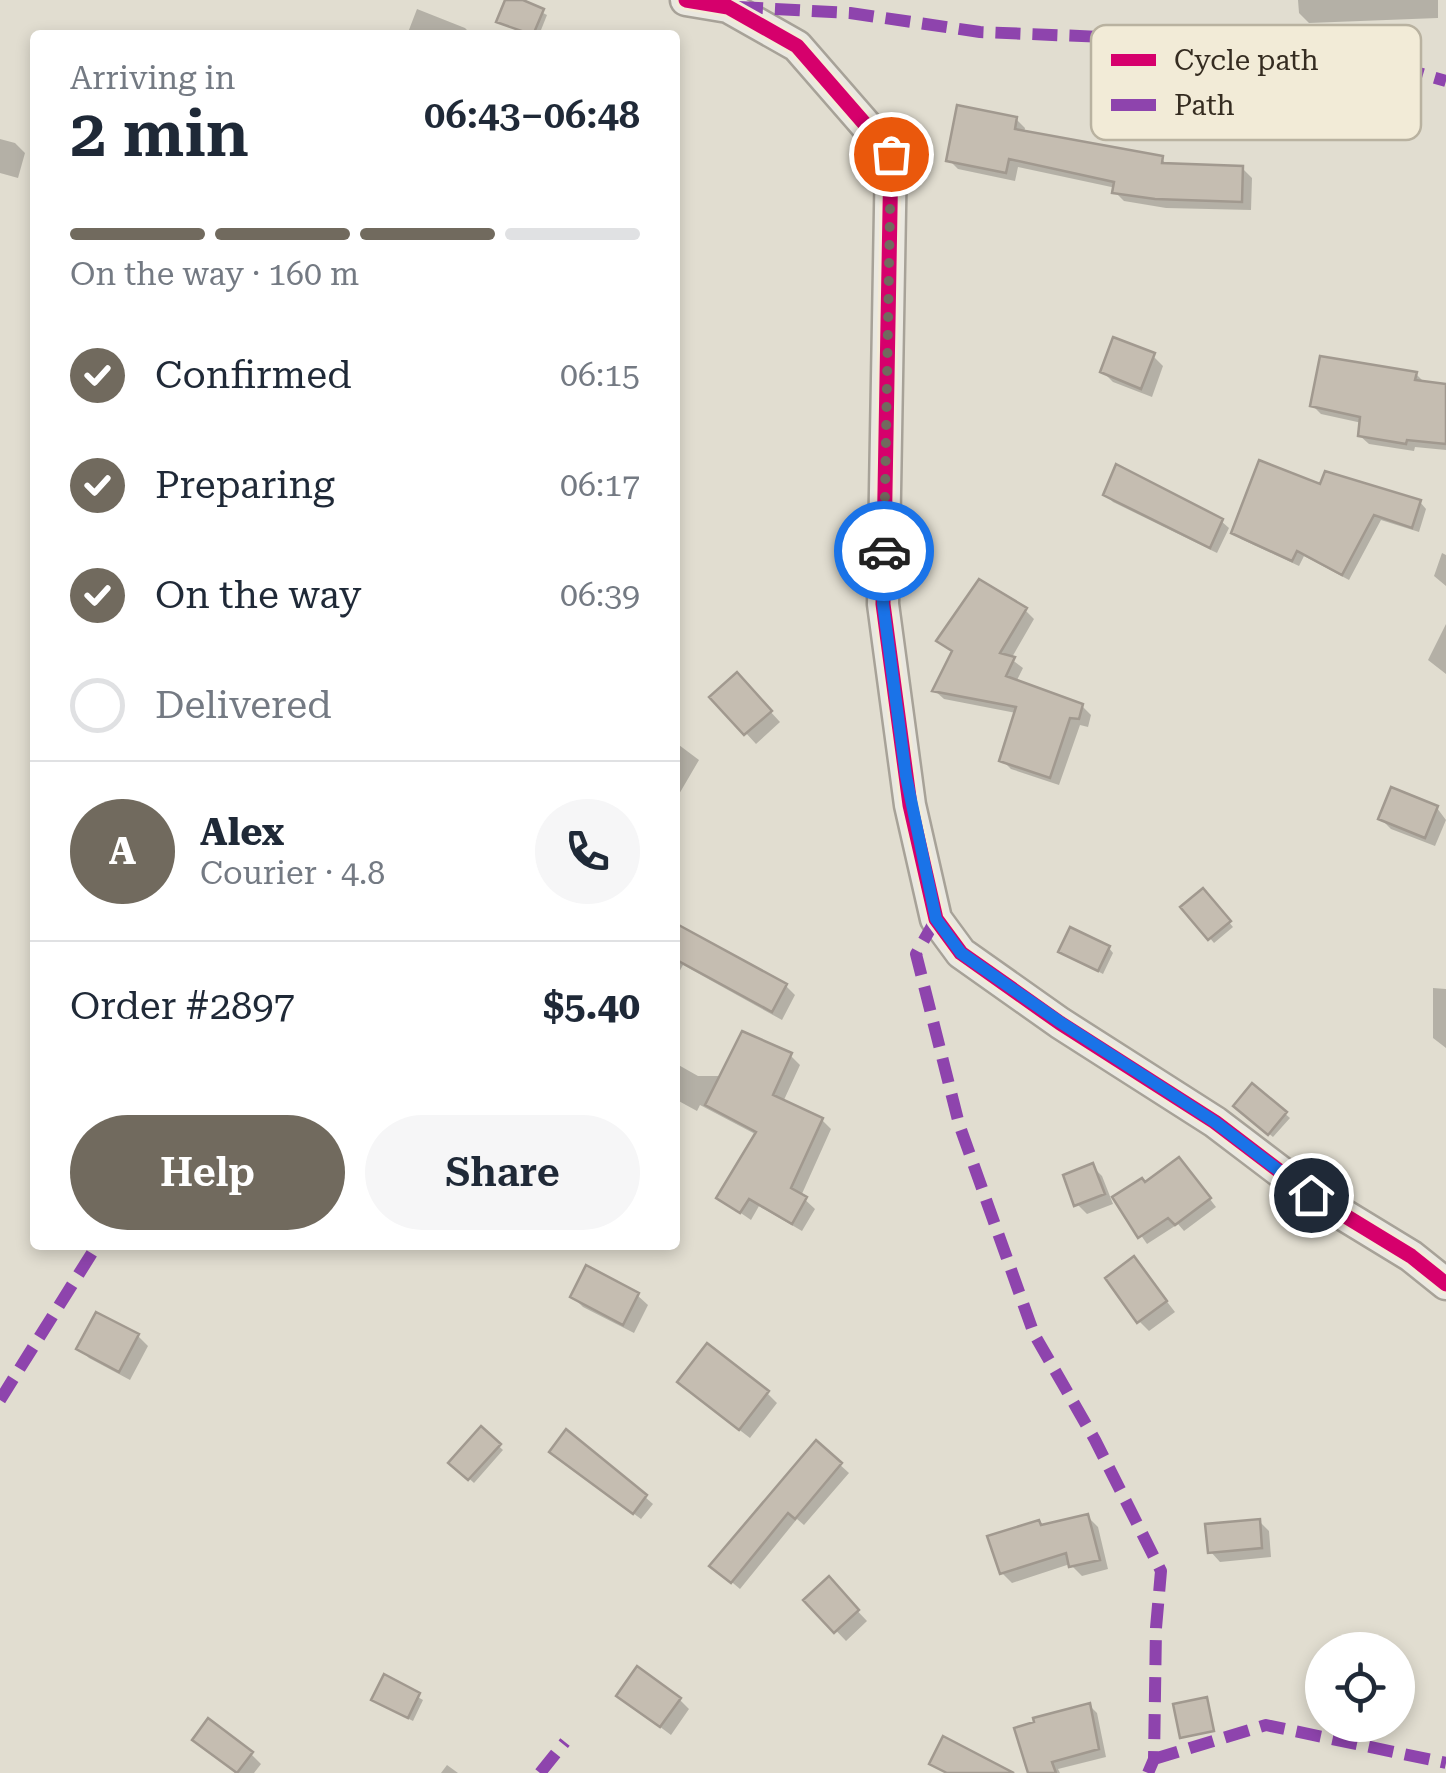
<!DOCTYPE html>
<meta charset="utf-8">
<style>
:root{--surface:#fff;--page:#f6f6f7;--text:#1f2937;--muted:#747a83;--line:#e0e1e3;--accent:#716a5e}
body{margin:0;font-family:"Roboto Serif",serif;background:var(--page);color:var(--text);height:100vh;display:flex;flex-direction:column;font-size:38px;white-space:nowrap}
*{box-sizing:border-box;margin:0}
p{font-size:32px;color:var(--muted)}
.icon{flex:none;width:55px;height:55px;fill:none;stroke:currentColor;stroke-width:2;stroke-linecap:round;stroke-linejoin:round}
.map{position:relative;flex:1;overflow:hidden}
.side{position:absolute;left:30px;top:30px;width:650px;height:1220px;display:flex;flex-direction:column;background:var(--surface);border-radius:10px;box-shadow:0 5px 15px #0003}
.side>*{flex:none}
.controls{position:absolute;left:1305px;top:1632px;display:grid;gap:20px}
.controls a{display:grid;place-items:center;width:110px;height:110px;border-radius:50%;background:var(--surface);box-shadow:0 5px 15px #0003;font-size:50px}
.pin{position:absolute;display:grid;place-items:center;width:85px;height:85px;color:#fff;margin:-42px;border:5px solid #fff;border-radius:50%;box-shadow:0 2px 10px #0007}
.courier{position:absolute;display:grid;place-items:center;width:100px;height:100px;margin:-50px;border:8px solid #1a73e8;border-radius:50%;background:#fff;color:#222;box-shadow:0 2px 12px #0007}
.summary em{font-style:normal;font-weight:600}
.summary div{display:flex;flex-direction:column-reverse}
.summary{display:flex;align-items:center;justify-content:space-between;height:170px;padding:0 40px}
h1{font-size:65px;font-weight:600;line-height:75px}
.bar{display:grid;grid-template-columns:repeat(4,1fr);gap:15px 10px;align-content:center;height:120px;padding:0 40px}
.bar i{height:12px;border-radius:8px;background:var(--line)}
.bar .selected{background:var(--accent)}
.bar p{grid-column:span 4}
.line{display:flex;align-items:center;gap:25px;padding:0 40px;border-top:2px solid var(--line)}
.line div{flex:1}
.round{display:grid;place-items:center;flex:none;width:105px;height:105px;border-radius:52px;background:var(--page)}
ol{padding:0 40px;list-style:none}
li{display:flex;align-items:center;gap:30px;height:110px}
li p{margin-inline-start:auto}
li .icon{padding:10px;border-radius:50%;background:var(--accent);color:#fff;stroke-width:4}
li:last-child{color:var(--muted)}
li i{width:55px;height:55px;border:5px solid var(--line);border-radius:50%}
.cta{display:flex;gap:20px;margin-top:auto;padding:20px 40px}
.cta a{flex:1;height:115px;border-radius:60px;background:var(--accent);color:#fff;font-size:40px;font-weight:600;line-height:115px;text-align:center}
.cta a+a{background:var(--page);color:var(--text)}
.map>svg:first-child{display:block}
.shadow{fill:#0003}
.building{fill:#c5bdb1;stroke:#a1998f;stroke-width:2.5}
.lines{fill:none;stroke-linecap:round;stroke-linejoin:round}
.minor-casing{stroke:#a7a298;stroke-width:35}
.minor{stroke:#eae8e0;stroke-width:30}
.quiet{stroke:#8e44ad;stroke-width:12;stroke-dasharray:25 12;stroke-linecap:butt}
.cycleway-casing{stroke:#f2ebd7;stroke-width:21}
.cycleway{stroke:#d6006c;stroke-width:15}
.done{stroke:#716a5e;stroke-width:10;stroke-dasharray:0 18}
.route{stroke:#1a73e8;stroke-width:12}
.key{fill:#f2ebd7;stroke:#b9b2a0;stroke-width:2.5}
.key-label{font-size:28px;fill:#352c21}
</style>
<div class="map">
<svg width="1446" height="1773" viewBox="0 0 1446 1773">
<rect width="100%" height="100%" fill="#e1ddd0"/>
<path class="shadow" d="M508,0H517L547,15L539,35H526L499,21Z
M1298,0H1438V18L1309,23L1299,13Z
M417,9L465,28L472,35H407Z
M1016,119L1025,128L1024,133L1161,159L1169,166L1242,168L1252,178L1251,210L1166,208L1124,201L1115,192L1116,188L1018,167L1015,181L958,169L949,160Z
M0,139L15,143L25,153L18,178L0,173Z
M1153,356L1163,366L1152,397L1113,382L1103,372Z
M1416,374L1426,384L1446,386V450L1415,447L1414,451L1369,444L1360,436L1362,423L1321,414L1312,405Z
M1322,487L1420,502L1426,509L1419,532L1381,520L1349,580L1304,556L1299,566L1241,539L1234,532Z
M1106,495L1221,521L1229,528L1217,553L1113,502Z
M1442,553L1446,555V586L1434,576Z
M1025,610L1034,619L1011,659L1023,668L1016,682L1082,706L1091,715L1088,727L1080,725L1059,785L1011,769L1002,760L1016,713L944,699L935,691L954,653L940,641Z
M1446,624V674L1428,660Z
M746,685L780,722L756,744L713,697Z
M675,742L699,760L675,801Z
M1437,808L1446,820L1435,846L1391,829L1381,819Z
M1203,891L1233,927L1214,943L1184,907Z
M675,921L697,938L786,986L795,995L782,1020L683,965L678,974L675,972Z
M1109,948L1113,953L1103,974L1061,952Z
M1433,988L1446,989V1048L1433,1038Z
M790,1055L800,1065L783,1102L822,1120L831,1129L801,1196L815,1209L802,1231L759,1206L751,1220L719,1198L757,1135L700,1105L697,1111L675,1099V1063L698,1076H724Z
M1253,1086L1290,1118L1273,1137L1236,1106Z
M1092,1166L1102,1176L1113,1204L1087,1214L1077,1204Z
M1186,1168L1216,1207L1184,1231L1178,1224L1147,1244L1115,1198Z
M1134,1259L1175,1312L1149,1331L1139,1321Z
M637,1295L648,1305L634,1333L583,1307L573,1297Z
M138,1336L148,1346L130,1380L89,1358L79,1348Z
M690,1392L767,1393L777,1403L750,1438Z
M481,1430L503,1450L474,1483L452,1463Z
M816,1443L849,1473L804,1525L797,1519L740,1589L721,1573Z
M560,1459L645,1497L653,1504L641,1519Z
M1088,1517L1098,1527L1108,1569L1082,1576L1070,1564L1012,1583L1002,1573L1043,1527Z
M1259,1521L1269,1531L1271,1557L1220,1562L1210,1551Z
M828,1580L867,1621L846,1641L807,1600Z
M385,1678L423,1700L413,1721L379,1704Z
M619,1696L679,1699L689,1709L671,1735Z
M1090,1706L1097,1713L1106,1757L1058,1769L1060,1773H1031Z
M195,1740L251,1754L261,1764L254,1773H235Z
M447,1765L458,1773H441Z"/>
<path class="building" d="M505,0H523L544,9L533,35L496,22Z
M957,105L1017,117L1015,129L1163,156L1162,163L1243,166L1242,202L1155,199L1112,193L1114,182L1009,159L1006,173L946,161Z
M1113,337L1155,353L1141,389L1100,372Z
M1320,356L1417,372L1415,380L1446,384V444L1407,440L1406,444L1358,436L1360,417L1310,406Z
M1259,460L1320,484L1325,471L1421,500L1412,528L1374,515L1342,575L1297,551L1292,561L1231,533Z
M1116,464L1223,519L1210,548L1103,495Z
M979,579L1027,608L1000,653L1015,657L1006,676L1083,704L1079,719L1070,718L1050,778L999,761L1016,707L932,691L952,651L936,641Z
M737,672L772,711L744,735L709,697Z
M1391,787L1438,806L1425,838L1378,819Z
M1203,888L1231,921L1208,940L1180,907Z
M675,923L787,984L772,1012L675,959Z
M1070,927L1110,946L1098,971L1058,952Z
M742,1031L792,1053L773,1095L823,1118L791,1188L807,1197L792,1224L749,1199L740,1213L716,1198L756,1132L705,1105Z
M1252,1083L1287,1112L1268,1135L1233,1106Z
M1179,1157L1211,1198L1175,1225L1168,1218L1138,1238L1112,1197L1142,1178L1145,1182Z
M1093,1163L1105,1194L1074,1206L1063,1175Z
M1134,1256L1167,1301L1137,1323L1105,1278Z
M586,1265L639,1293L623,1325L570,1297Z
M96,1312L139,1334L119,1372L76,1349Z
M707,1343L769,1391L739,1430L677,1382Z
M481,1426L501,1444L468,1480L448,1463Z
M566,1429L647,1495L633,1514L549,1452Z
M816,1440L842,1463L795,1519L788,1513L731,1583L709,1566Z
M1088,1514L1100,1560L1069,1567L1066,1553L1000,1574L987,1536L1039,1520L1041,1525Z
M1260,1519L1262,1548L1208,1553L1205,1524Z
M829,1576L859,1610L834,1633L803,1600Z
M637,1666L681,1698L660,1727L616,1696Z
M384,1674L420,1693L408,1718L371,1700Z
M1207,1697L1214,1731L1180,1738L1173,1704Z
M1090,1703L1099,1749L1052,1762L1056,1773H1028L1014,1728L1034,1722L1033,1718Z
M208,1718L253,1752L237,1773L192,1740Z
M943,1736L1014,1773H947L929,1764Z"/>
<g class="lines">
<g class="minor-casing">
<path id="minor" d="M686,0L728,7L797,46L891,154L883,604L910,805L936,919L961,953L1060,1023L1215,1122L1311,1195L1411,1256L1446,1284"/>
</g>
<use href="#minor" class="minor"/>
<path class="quiet" d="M738,7L850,13L980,32L1326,46L1446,81
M936,919L916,954L959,1124L1034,1334L1095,1440L1161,1571L1156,1628L1154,1759L1148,1773
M0,1400L97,1245
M1154,1759L1266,1725L1446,1763
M540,1773L565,1742"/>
<g class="cycleway-casing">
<path id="cycleway" d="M686,0L728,7L797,46L891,154L883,604L910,805L936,919L961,953L1060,1023L1215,1122L1311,1195L1411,1256L1446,1284"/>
</g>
<use href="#cycleway" class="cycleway"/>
</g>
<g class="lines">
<path class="done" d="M884,551L891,154"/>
<path class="route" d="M884,551L883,604L906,776L936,919L961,953L1060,1022L1215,1122L1311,1195"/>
</g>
<rect x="1091" y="25" width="330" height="115" rx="15" class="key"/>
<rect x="1111" y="54" width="45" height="12" fill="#d6006c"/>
<rect x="1111" y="99" width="45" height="12" fill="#8e44ad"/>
<g class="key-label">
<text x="1174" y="70">Cycle path</text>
<text x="1174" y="115">Path</text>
</g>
</svg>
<div class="controls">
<a><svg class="icon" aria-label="locate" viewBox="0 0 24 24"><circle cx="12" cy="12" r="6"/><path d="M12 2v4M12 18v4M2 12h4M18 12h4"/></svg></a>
</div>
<div class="pin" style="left:891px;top:154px;background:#ea580c"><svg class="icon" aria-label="bag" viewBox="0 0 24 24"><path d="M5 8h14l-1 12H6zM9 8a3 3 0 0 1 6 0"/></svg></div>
<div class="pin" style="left:1311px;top:1195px;background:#1f2937"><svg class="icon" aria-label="home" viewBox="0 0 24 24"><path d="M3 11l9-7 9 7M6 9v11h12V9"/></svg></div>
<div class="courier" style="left:884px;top:551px"><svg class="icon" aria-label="car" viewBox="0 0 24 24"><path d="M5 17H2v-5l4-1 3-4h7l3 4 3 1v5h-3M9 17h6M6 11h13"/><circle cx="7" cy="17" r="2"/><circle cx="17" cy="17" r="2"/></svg></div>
<section class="side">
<div class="summary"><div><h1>2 min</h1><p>Arriving in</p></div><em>06:43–06:48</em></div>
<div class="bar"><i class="selected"></i><i class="selected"></i><i class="selected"></i><i></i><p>On the way · 160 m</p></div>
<ol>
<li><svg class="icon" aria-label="check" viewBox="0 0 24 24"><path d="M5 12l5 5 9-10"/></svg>Confirmed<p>06:15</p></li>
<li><svg class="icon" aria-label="check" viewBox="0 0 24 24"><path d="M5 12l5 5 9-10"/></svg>Preparing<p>06:17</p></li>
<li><svg class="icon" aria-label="check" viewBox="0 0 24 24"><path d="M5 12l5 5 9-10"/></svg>On the way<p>06:39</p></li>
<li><i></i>Delivered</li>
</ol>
<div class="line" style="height:180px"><b class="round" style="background:var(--accent);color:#fff">A</b><div><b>Alex</b><p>Courier · 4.8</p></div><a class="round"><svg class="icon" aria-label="phone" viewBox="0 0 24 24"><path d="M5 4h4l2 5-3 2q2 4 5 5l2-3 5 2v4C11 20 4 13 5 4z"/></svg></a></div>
<div class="line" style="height:130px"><div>Order #2897</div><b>$5.40</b></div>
<div class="cta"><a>Help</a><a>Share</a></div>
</section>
</div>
